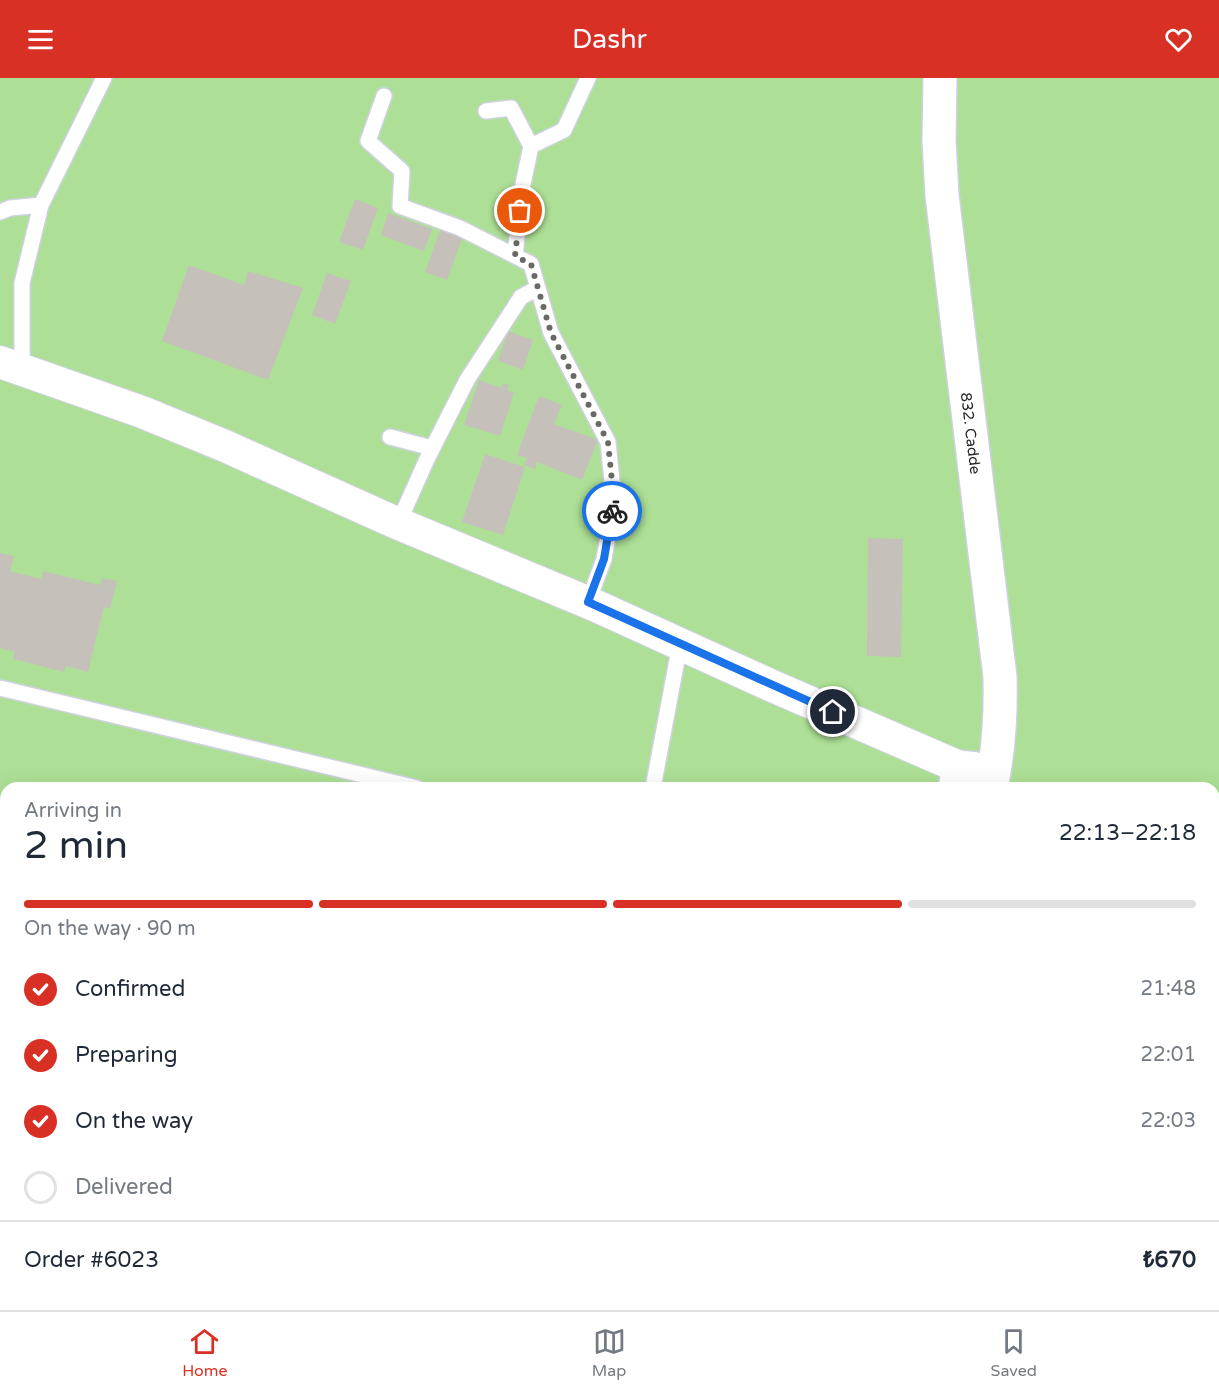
<!DOCTYPE html>
<meta charset="utf-8">
<style>
:root{--surface:#fff;--page:#f6f6f7;--text:#1f2937;--muted:#747a83;--line:#e0e1e3;--accent:#d93025}
body{margin:0;font-family:"Varela Round",sans-serif;background:var(--page);color:var(--text);height:100vh;display:flex;flex-direction:column;font-size:22px;white-space:nowrap}
*{box-sizing:border-box;margin:0}
p{font-size:20px;color:var(--muted)}
.icon{flex:none;width:33px;height:33px;fill:none;stroke:currentColor;stroke-width:2;stroke-linecap:round;stroke-linejoin:round}
.map{position:relative;flex:1;overflow:hidden}
.drawer{position:absolute;left:0px;top:704px;width:1220px;height:530px;display:flex;flex-direction:column;background:var(--surface);border-radius:18px 18px 0 0;box-shadow:0 6px 24px #0002}
.drawer>*{flex:none}
.pin{position:absolute;display:grid;place-items:center;width:51px;height:51px;color:#fff;margin:-26px;border:3px solid #fff;border-radius:50%;box-shadow:0 2px 6px #0007}
.courier{position:absolute;display:grid;place-items:center;width:60px;height:60px;margin:-30px;border:4px solid #1a73e8;border-radius:50%;background:#fff;color:#222;box-shadow:0 2px 8px #0007}
.summary em{font-style:normal;font-weight:600}
.summary div{display:flex;flex-direction:column-reverse}
.summary{display:flex;align-items:center;justify-content:space-between;height:102px;padding:0 24px}
h1{font-size:39px;font-weight:600;line-height:45px}
.bar{display:grid;grid-template-columns:repeat(4,1fr);gap:9px 6px;align-content:center;height:72px;padding:0 24px}
.bar i{height:8px;border-radius:4px;background:var(--line)}
.bar .selected{background:var(--accent)}
.bar p{grid-column:span 4}
.line{display:flex;align-items:center;gap:15px;padding:0 24px;border-top:2px solid var(--line)}
.line div{flex:1}
ol{padding:0 24px;list-style:none}
li{display:flex;align-items:center;gap:18px;height:66px}
li p{margin-inline-start:auto}
li .icon{padding:6px;border-radius:50%;background:var(--accent);color:#fff;stroke-width:4}
li:last-child{color:var(--muted)}
li i{width:33px;height:33px;border:3px solid var(--line);border-radius:50%}
header{display:flex;justify-content:space-between;align-items:center;height:78px;padding:0 24px;background:var(--accent);color:#fff;font-size:27px;font-weight:600}
.menu{display:flex;justify-content:space-around;align-items:center;height:84px;border-top:2px solid var(--line);background:var(--surface);font-size:16px;color:var(--muted)}
.menu a{display:grid;justify-items:center;gap:3px}
.menu .selected{color:var(--accent)}
.map>svg:first-child{display:block}
.green{fill:#ade096;fill-rule:evenodd}
.building{fill:#c5c0b9}
.lines{fill:none;stroke-linecap:round;stroke-linejoin:round}
.lane-casing{stroke:#ced1e0;stroke-width:18}
.street-casing{stroke:#ced1e0;stroke-width:34}
.secondary-casing{stroke:#ced1e0;stroke-width:36}
.lane{stroke:#fff;stroke-width:15}
.street{stroke:#fff;stroke-width:32}
.secondary{stroke:#fff;stroke-width:33}
.done{stroke:#6b6965;stroke-width:6;stroke-dasharray:0 10.8}
.route{stroke:#1a73e8;stroke-width:8}
.labels{text-anchor:middle;dominant-baseline:central;stroke-width:4.5;stroke-linejoin:round;paint-order:stroke}
.street-label{font-size:15px;fill:#272727;stroke:#fff}
</style>
<header><svg class="icon" aria-label="menu" viewBox="0 0 24 24"><path d="M4 6h16M4 12h16M4 18h16"/></svg>Dashr<svg class="icon" aria-label="heart" viewBox="0 0 24 24"><path d="M12 20l-8-8c-3-5 5-10 8-4 3-6 11-1 8 4z"/></svg></header>
<div class="map">
<svg width="1219" height="1232" viewBox="0 0 1219 1232">
<rect width="100%" height="100%" fill="#eae3d9"/>
<path class="green" d="M0,0H1219V1232H0ZM6,710H1214V1227H6Z"/>
<path class="building" d="M355,121L378,130L363,172L339,164Z
M388,135L432,151L424,173L381,157Z
M441,150L463,158L447,202L425,194Z
M189,187L244,207L248,193L303,210L268,302L162,263Z
M327,195L351,203L335,246L312,237Z
M508,253L533,262L523,292L498,283Z
M479,302L502,310L503,305L509,307L507,312L514,315L500,358L464,347Z
M539,318L562,327L554,346L598,362L582,402L537,384L535,391L524,387L527,380L517,377Z
M485,376L525,389L503,457L462,444Z
M868,460L903,461L901,579L867,578Z
M0,475L14,478L10,493L41,501L43,493L100,507L102,500L117,503L110,531L104,529L88,594L66,588L64,594L13,581L15,574L0,570Z
M6,1180V1227H208L205,1232H0V1192Z
M333,1227H403L402,1232H331Z
M410,1227H479L478,1232H408Z
M485,1227H553L552,1232H483Z"/>
<g class="lines">
<g class="lane-casing">
<path id="lane" d="M384,18L368,63L402,93L400,128L460,150L531,186L551,255L608,364L614,423L604,481L588,524
M486,33L511,30L531,68
M0,134L10,130L41,127
M515,178L522,111L531,68L564,52L588,0
M22,291V205L41,127L104,0
M390,359L432,370
M398,446L427,381L467,302L521,219L538,210
M0,610L417,710
M653,710L680,566
M679,1232L683,1227"/>
</g>
<g class="street-casing">
<path id="street" d="M0,284L142,334L225,368L392,443L594,527L770,607L959,689"/>
</g>
<g class="secondary-casing">
<g id="secondary">
<path id="s1" d="M940,0L939,63L942,117L1000,599C1001,637 999,672 991,710"/>
<path d="M955,710L959,689L976,691"/>
<path d="M787,1232L790,1227"/>
<path d="M830,1232L833,1227"/>
</g>
</g>
<use href="#lane" class="lane"/>
<use href="#street" class="street"/>
<use href="#secondary" class="secondary"/>
</g>
<g class="lines">
<path class="done" d="M520,133L515,178L531,186L551,255L608,364L614,423L612,433"/>
<path class="route" d="M612,433L604,481L588,524L833,634"/>
</g>
<g class="labels">
<g class="street-label">
<text stroke="none"><textPath href="#s1" startOffset="357">832. Cadde</textPath></text>
</g>
</g>
</svg>
<div class="pin" style="left:520px;top:133px;background:#ea580c"><svg class="icon" aria-label="bag" viewBox="0 0 24 24"><path d="M5 8h14l-1 12H6zM9 8a3 3 0 0 1 6 0"/></svg></div>
<div class="pin" style="left:833px;top:634px;background:#1f2937"><svg class="icon" aria-label="home" viewBox="0 0 24 24"><path d="M3 11l9-7 9 7M6 9v11h12V9"/></svg></div>
<div class="courier" style="left:612px;top:433px"><svg class="icon" aria-label="bike" viewBox="0 0 24 24"><circle cx="6" cy="16" r="4"/><circle cx="18" cy="16" r="4"/><path d="M6 16l4-8h5l3 8M10 8l3 8H6M13 5h3"/></svg></div>
<section class="drawer">
<div class="summary"><div><h1>2 min</h1><p>Arriving in</p></div><em>22:13–22:18</em></div>
<div class="bar"><i class="selected"></i><i class="selected"></i><i class="selected"></i><i></i><p>On the way · 90 m</p></div>
<ol>
<li><svg class="icon" aria-label="check" viewBox="0 0 24 24"><path d="M5 12l5 5 9-10"/></svg>Confirmed<p>21:48</p></li>
<li><svg class="icon" aria-label="check" viewBox="0 0 24 24"><path d="M5 12l5 5 9-10"/></svg>Preparing<p>22:01</p></li>
<li><svg class="icon" aria-label="check" viewBox="0 0 24 24"><path d="M5 12l5 5 9-10"/></svg>On the way<p>22:03</p></li>
<li><i></i>Delivered</li>
</ol>
<div class="line" style="height:78px"><div>Order #6023</div><b>₺670</b></div>
</section>
</div>
<nav class="menu">
<a class="selected"><svg class="icon" aria-label="home" viewBox="0 0 24 24"><path d="M3 11l9-7 9 7M6 9v11h12V9"/></svg>Home</a>
<a><svg class="icon" aria-label="map" viewBox="0 0 24 24"><path d="M3 6l6-2 6 2 6-2v14l-6 2-6-2-6 2zM9 4v14M15 6v14"/></svg>Map</a>
<a><svg class="icon" aria-label="saved" viewBox="0 0 24 24"><path d="M7 4h10v16l-5-4-5 4z"/></svg>Saved</a>
</nav>
